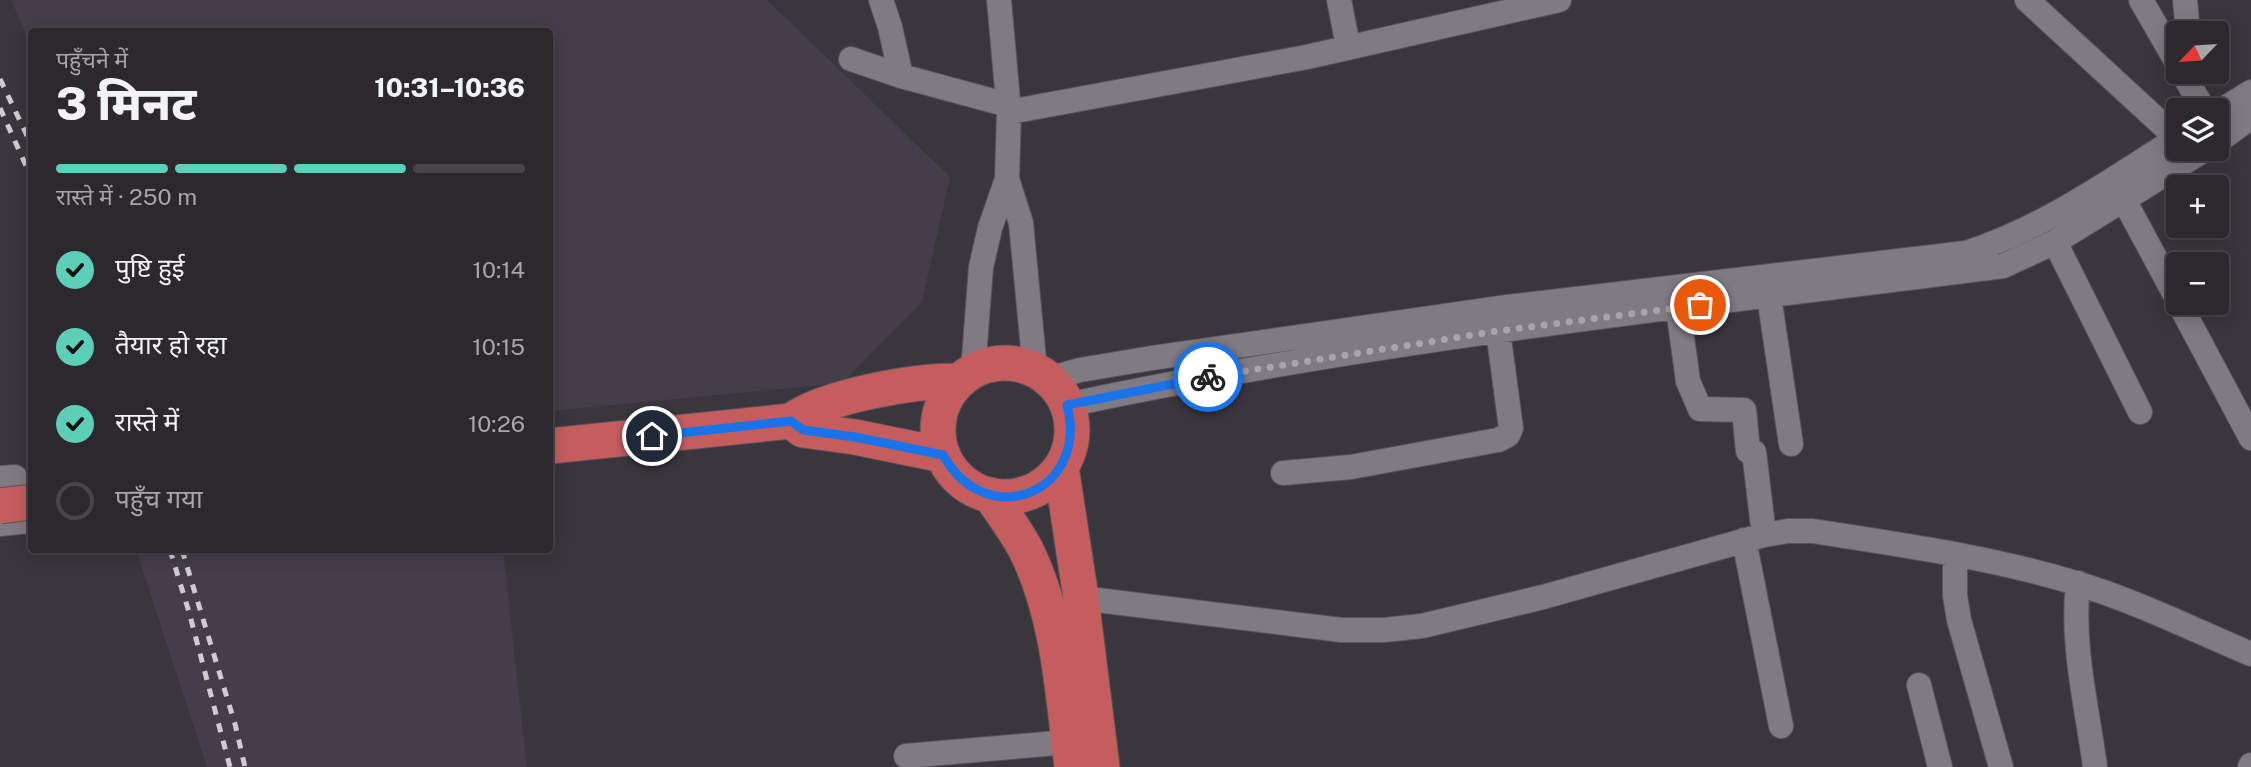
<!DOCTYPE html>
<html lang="hi">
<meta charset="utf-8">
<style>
:root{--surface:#2c282e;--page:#38343a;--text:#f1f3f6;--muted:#a6a6aa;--line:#48444a;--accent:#5dceb8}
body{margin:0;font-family:"Public Sans","Noto Sans Devanagari",sans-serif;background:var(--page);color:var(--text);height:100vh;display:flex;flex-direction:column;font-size:26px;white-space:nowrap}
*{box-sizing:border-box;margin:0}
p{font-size:23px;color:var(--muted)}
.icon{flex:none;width:38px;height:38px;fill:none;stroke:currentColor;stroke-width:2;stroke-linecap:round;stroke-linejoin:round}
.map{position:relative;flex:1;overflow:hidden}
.panel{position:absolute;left:28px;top:28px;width:525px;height:525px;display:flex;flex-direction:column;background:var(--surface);border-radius:7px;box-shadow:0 4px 18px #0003,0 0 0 2px var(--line)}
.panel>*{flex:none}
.needle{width:46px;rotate:245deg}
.fabs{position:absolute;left:2166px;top:21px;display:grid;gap:14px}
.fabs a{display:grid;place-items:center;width:63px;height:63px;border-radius:7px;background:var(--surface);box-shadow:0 4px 18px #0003,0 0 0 2px var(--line);font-size:35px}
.pin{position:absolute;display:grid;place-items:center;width:60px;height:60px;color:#fff;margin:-30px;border:4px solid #fff;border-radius:50%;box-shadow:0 2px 7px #0007}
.courier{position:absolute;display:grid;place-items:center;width:70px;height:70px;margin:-35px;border:5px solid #1a73e8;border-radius:50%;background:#fff;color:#222;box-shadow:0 2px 9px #0007}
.headline em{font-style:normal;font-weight:800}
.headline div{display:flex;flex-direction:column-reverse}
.headline{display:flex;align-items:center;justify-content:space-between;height:119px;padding:0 28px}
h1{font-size:46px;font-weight:800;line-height:52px}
.bar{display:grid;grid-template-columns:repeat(4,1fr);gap:10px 7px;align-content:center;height:84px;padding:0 28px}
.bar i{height:9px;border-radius:5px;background:var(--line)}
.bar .on{background:var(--accent)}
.bar p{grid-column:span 4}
ol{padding:0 28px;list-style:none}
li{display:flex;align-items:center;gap:21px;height:77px}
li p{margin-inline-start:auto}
li .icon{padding:7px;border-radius:50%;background:var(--accent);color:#111;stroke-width:4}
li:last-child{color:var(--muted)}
li i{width:38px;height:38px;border:4px solid var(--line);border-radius:50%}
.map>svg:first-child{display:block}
.built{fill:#453d4a}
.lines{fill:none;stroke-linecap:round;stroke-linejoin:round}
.minor-casing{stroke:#57545a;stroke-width:26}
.highway-casing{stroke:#57545a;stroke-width:37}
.minor{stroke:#807b83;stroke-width:24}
.highway{stroke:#c55d5e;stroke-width:35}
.rail{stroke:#ceccd0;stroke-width:5;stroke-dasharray:9 9;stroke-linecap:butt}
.highway-bridge-casing{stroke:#57545a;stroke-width:37;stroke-linecap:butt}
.highway-bridge{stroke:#c55d5e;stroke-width:35}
.done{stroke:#a8a5aa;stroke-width:7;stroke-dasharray:0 12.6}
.route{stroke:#1a73e8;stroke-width:9}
</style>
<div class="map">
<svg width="2251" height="767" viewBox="0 0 2251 767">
<rect width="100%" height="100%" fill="#3a363d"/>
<path class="built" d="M11,0H767L950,177L922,302L842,383L550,411V32H32L31,46Z
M136,550H503L527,767H207Z"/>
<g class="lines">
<g class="minor-casing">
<path id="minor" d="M881,0L890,27L901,76
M999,0L1009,112L1007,179L1021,223L1035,370
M1339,0L1348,46
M2027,0L2179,140
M2141,0L2179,66
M2185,0L2188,33
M851,59L901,76L1008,105
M2182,72L2204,110
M1009,112L1307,57L1559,0
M2217,113L2251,92
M2217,142L2251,117
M2114,187L2124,200L2179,302
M2055,242L2140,412
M1769,296L1791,444
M2179,303L2251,438
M1678,308L1688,381L1700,409L1744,410L1748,451L1754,452L1764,535
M973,371L981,267L990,228L1007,179
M1048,379L1080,370L1152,358L1507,307L1966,253C2044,228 2110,181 2179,137
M1067,405C1375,339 1691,306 2003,266L2055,242L2206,149
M1283,473L1351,467L1498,440L1508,435L1511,428L1498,331
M0,478L15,477L29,521L0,524
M1744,540L1781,726
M1955,554V596L1959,620L2001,767
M2078,583C2071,645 2087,706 2095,767
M1081,598L1341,630H1384L1422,626L1543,597L1764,535L1788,531H1813C1902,545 1992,557 2079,584C2138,602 2194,630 2251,654
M1919,685L1940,767
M906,756L1069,742
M2250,767L2251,765"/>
</g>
<g class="highway-casing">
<path id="highway" d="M938 430a67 67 0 1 1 134 0a67 67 0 1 1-134 0Z
M791,421C824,396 917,380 959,381
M791,421L803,430L855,437L943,455
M550,446L791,421
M1061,467L1081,598L1102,767
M990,495C1003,513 1016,531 1026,550C1059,616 1063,695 1072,767"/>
</g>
<use href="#minor" class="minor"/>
<use href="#highway" class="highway"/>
<path class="rail" d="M0,79L32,146
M0,108L32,179
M170,550L189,612L230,767
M182,550L235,724L245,767"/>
<g class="highway-bridge-casing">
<path id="highway-bridge" d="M0,506L32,502"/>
</g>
<use href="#highway-bridge" class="highway-bridge"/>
</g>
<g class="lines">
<path class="done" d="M1208,377L1498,331L1700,305"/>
<path class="route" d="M652,436L791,421L803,430L855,437L943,455C987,534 1090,492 1067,405L1208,377"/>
</g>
</svg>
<div class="fabs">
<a><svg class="needle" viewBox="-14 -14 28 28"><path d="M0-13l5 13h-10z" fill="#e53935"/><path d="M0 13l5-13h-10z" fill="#a6a6aa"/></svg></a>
<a><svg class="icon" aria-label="layers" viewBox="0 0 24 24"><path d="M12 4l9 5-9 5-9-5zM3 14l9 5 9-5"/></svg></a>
<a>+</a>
<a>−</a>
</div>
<div class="pin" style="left:1700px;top:305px;background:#ea580c"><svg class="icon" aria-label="bag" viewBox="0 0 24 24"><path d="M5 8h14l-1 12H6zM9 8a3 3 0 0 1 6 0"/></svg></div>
<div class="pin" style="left:652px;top:436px;background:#1f2937"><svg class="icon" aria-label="home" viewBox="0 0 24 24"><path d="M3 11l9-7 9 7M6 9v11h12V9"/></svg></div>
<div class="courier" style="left:1208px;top:377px"><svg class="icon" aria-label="bike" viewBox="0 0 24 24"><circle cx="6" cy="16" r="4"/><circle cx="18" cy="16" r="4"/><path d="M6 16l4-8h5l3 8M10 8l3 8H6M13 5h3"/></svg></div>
<section class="panel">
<div class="headline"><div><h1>3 मिनट</h1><p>पहुँचने में</p></div><em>10:31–10:36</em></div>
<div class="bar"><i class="on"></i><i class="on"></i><i class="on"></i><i></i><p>रास्ते में · 250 m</p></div>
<ol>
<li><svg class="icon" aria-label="check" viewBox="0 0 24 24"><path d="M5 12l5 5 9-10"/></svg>पुष्टि हुई<p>10:14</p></li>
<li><svg class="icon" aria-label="check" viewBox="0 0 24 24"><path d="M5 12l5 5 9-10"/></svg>तैयार हो रहा<p>10:15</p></li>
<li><svg class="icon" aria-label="check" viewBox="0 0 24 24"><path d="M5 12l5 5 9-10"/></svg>रास्ते में<p>10:26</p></li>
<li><i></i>पहुँच गया</li>
</ol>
</section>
</div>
